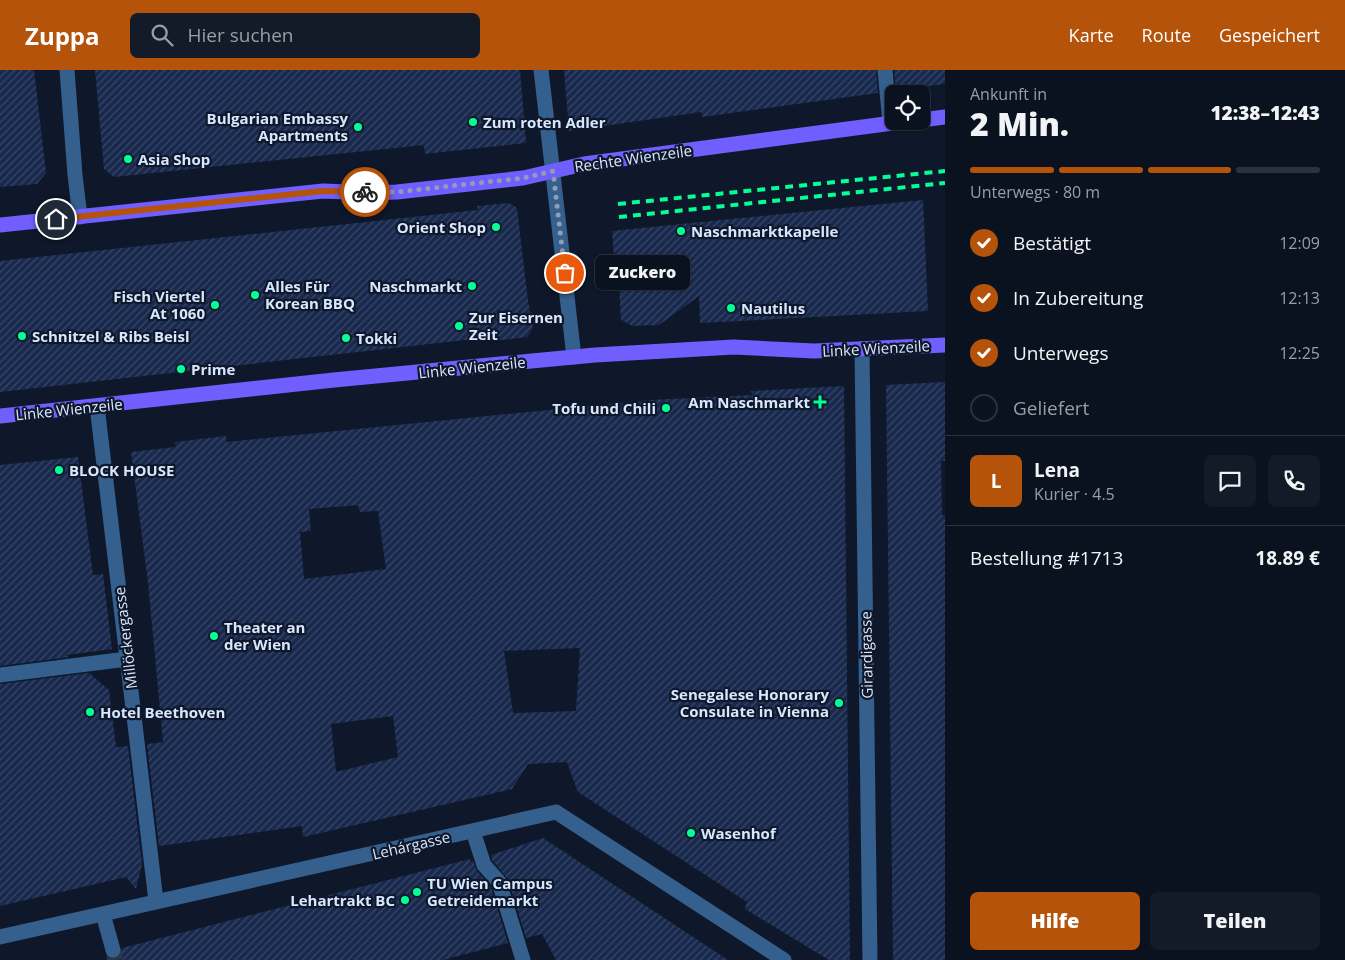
<!DOCTYPE html>
<html lang="de">
<meta charset="utf-8">
<style>
:root{--surface:#0a1220;--page:#131b29;--text:#f1f3f6;--muted:#999ea5;--line:#2a323e;--accent:#b45309}
body{margin:0;font-family:"Open Sans",sans-serif;background:var(--page);color:var(--text);height:100vh;display:flex;flex-direction:column;font-size:19px;white-space:nowrap}
*{box-sizing:border-box;margin:0}
p{font-size:16px;color:var(--muted)}
.icon{flex:none;width:28px;height:28px;fill:none;stroke:currentColor;stroke-width:2;stroke-linecap:round;stroke-linejoin:round}
.map{position:relative;flex:1;overflow:hidden}
.side{display:flex;flex-direction:column;background:var(--surface);width:400px}
.side>*{flex:none}
.buttons{position:absolute;left:885px;top:15px;display:grid;gap:10px}
.buttons a{display:grid;place-items:center;width:45px;height:45px;border-radius:8px;background:var(--surface);box-shadow:0 1px 4px #0004,0 0 0 1px var(--line);font-size:25px}
.pin{position:absolute;display:grid;place-items:center;width:42px;height:42px;color:#fff;margin:-21px;border:2px solid #fff;border-radius:50%;box-shadow:0 1px 5px #0007}
.courier{position:absolute;display:grid;place-items:center;width:50px;height:50px;margin:-25px;border:4px solid #b45309;border-radius:50%;background:#fff;color:#222;box-shadow:0 1px 6px #0007}
.bubble{position:absolute;height:35px;border-radius:8px;background:var(--surface);box-shadow:0 1px 4px #0004,0 0 0 1px var(--line);font-size:16px;font-weight:800;line-height:35px;text-align:center}
.overview em{font-style:normal;font-weight:800}
.overview div{display:flex;flex-direction:column-reverse}
.overview{display:flex;align-items:center;justify-content:space-between;height:85px;padding:0 25px}
h1{font-size:32px;font-weight:800;line-height:38px}
.bar{display:grid;grid-template-columns:repeat(4,1fr);gap:8px 5px;align-content:center;height:60px;padding:0 25px}
.bar i{height:6px;border-radius:4px;background:var(--line)}
.bar .active{background:var(--accent)}
.bar p{grid-column:span 4}
.line{display:flex;align-items:center;gap:12px;padding:0 25px;border-top:1px solid var(--line)}
.line div{flex:1}
.round{display:grid;place-items:center;flex:none;width:52px;height:52px;border-radius:8px;background:var(--page)}
ol{padding:0 25px;list-style:none}
li{display:flex;align-items:center;gap:15px;height:55px}
li p{margin-inline-start:auto}
li .icon{padding:5px;border-radius:50%;background:var(--accent);color:#fff;stroke-width:4}
li:last-child{color:var(--muted)}
li i{width:28px;height:28px;border:2px solid var(--line);border-radius:50%}
.cta{display:flex;gap:10px;margin-top:auto;padding:10px 25px}
.cta a{flex:1;height:58px;border-radius:8px;background:var(--accent);color:#fff;font-size:20px;font-weight:800;line-height:58px;text-align:center}
.cta a+a{background:var(--page);color:var(--text)}
header{display:flex;align-items:center;gap:30px;box-sizing:border-box;height:70px;padding:0 25px;background:var(--accent);color:#fff}
header strong{font-size:24px}
nav{display:flex;gap:28px;margin-inline-start:auto;font-size:18px}
.search{width:350px;height:45px;background:var(--page);display:flex;align-items:center;gap:12px;box-sizing:border-box;padding:0 18px;border-radius:8px;color:var(--muted);font-size:19px}
main{display:flex;flex:1;min-height:0}
.map>svg:first-child{display:block}
.building{fill:url(#building-hatch);fill-rule:evenodd}
.lines{fill:none;stroke-linecap:round;stroke-linejoin:round}
.minor-tunnel{stroke:#2c374a;stroke-width:15;stroke-dasharray:15 8;stroke-linecap:butt}
.minor{stroke:#355f8d;stroke-width:15}
.major{stroke:#705eff;stroke-width:15}
.rail{stroke:#03ff96;stroke-width:4;stroke-dasharray:8 6;stroke-linecap:butt}
.done{stroke:#919fb4;stroke-width:5;stroke-dasharray:0 9}
.route{stroke:#b45309;stroke-width:6}
.poi-dot{fill:#03ff96;stroke:#0e182a;stroke-width:2}
.labels{text-anchor:middle;dominant-baseline:central;stroke-width:4.5;stroke-linejoin:round;paint-order:stroke}
.poi-label{font-size:15px;font-weight:bold;fill:#d7e7ff;stroke:#0e182a;text-anchor:start}
.street-label{font-size:15px;fill:#d7e7ff;stroke:#0e182a}
</style>
<header>
<strong>Zuppa</strong>
<div class="search"><svg class="icon" aria-label="search" viewBox="0 0 24 24"><circle cx="10" cy="10" r="6"/><path d="M15 15l6 6"/></svg>Hier suchen</div>
<nav><a>Karte</a><a>Route</a><a>Gespeichert</a></nav>
</header>
<main>
<div class="map">
<svg width="945" height="890" viewBox="0 0 945 890">
<defs>
<pattern id="building-hatch" width="6" height="6" patternUnits="userSpaceOnUse" patternTransform="scale(1.25)"><rect width="6" height="6" fill="#18294d"/><path d="M-1 1l2-2M0 6l6-6M5 7l2-2" fill="none" stroke="#394868"/></pattern>
</defs>
<rect width="100%" height="100%" fill="#0e182a"/>
<path class="building" d="M0,0H34L46,103L37,114L0,117Z
M95,0H520L526,73L425,84L424,75L114,107L104,99Z
M564,0H876L878,23L702,47L701,42L569,61Z
M894,0H945V14L896,20Z
M923,130L928,241L700,253L699,226L659,255L633,256L621,250L619,215H616L612,161Z
M509,133L517,138L528,231L533,258L527,267L492,271V267L0,322V191L478,140L477,136Z
M945,312V391H941L942,445H945V890H893L886,315Z
M844,316L850,890H829L745,839L747,832L578,722L567,692L528,694L512,719L303,767L302,756L159,776L147,674L163,672L148,512L131,382L176,377L175,372L226,366V372L650,330L752,325L751,321ZM358,435L360,442L378,441L386,499L304,509L300,462L311,461L309,439ZM580,578L576,641L513,643L504,581ZM393,646L398,687L336,702L331,654Z
M78,387L93,505L103,504L112,579L66,585L69,587L0,596V395Z
M89,603L109,620L116,677L128,676L142,794L136,819L126,807L0,836V614Z
M543,768L728,890H556L542,864L526,868L508,809L492,790L491,785Z
M470,789V792L473,791L477,801L491,817L508,873L443,890H107L106,886L111,889L119,887L122,878Z"/>
<g class="lines">
<path class="minor-tunnel" d="M113,880L116,890"/>
<path class="minor" d="M67,0L75,105L80,147
M541,0L574,287
M885,0L890,53
M862,279L870,890
M97,336L156,831
M0,605L127,589
M473,761L484,795L499,812L523,890
M103,844L113,880
M0,867L556,742L784,890"/>
<path class="major" d="M921,50L945,47
M0,155L323,121L372,123L397,122L523,108L584,94L908,51
M0,346L334,310L595,285L734,277L814,281L945,275"/>
<path class="rail" d="M618,134L945,101
M619,147L945,113"/>
</g>
<g class="lines">
<path class="done" d="M365,122H397L523,108L553,101L565,203"/>
<path class="route" d="M56,149L323,121L365,122"/>
</g>
<g class="poi-dot">
<circle cx="473" cy="52" r="5"/>
<circle cx="358" cy="57" r="5"/>
<circle cx="128" cy="89" r="5"/>
<circle cx="496" cy="157" r="5"/>
<circle cx="681" cy="161" r="5"/>
<circle cx="472" cy="216" r="5"/>
<circle cx="255" cy="225" r="5"/>
<circle cx="215" cy="235" r="5"/>
<circle cx="731" cy="238" r="5"/>
<circle cx="459" cy="256" r="5"/>
<circle cx="22" cy="266" r="5"/>
<circle cx="346" cy="268" r="5"/>
<circle cx="181" cy="299" r="5"/>
<path d="M817.5 324.5h5v5h5v5h-5v5h-5v-5h-5v-5h5z"/>
<circle cx="666" cy="338" r="5"/>
<circle cx="59" cy="400" r="5"/>
<circle cx="214" cy="566" r="5"/>
<circle cx="839" cy="633" r="5"/>
<circle cx="90" cy="642" r="5"/>
<circle cx="691" cy="763" r="5"/>
<circle cx="417" cy="822" r="5"/>
<circle cx="405" cy="830" r="5"/>
</g>
<g class="labels">
<g class="poi-label">
<text x="348" y="48" text-anchor="end">Bulgarian Embassy<tspan x="348" dy="17">Apartments</tspan></text>
<text x="483" y="52">Zum roten Adler</text>
<text x="138" y="89">Asia Shop</text>
<text x="486" y="157" text-anchor="end">Orient Shop</text>
<text x="691" y="161">Naschmarktkapelle</text>
<text x="265" y="216">Alles Für<tspan x="265" dy="17">Korean BBQ</tspan></text>
<text x="462" y="216" text-anchor="end">Naschmarkt</text>
<text x="205" y="226" text-anchor="end">Fisch Viertel<tspan x="205" dy="17">At 1060</tspan></text>
<text x="741" y="238">Nautilus</text>
<text x="469" y="247">Zur Eisernen<tspan x="469" dy="17">Zeit</tspan></text>
<text x="32" y="266">Schnitzel &amp; Ribs Beisl</text>
<text x="356" y="268">Tokki</text>
<text x="191" y="299">Prime</text>
<text x="810" y="332" text-anchor="end">Am Naschmarkt</text>
<text x="656" y="338" text-anchor="end">Tofu und Chili</text>
<text x="69" y="400">BLOCK HOUSE</text>
<text x="224" y="557">Theater an<tspan x="224" dy="17">der Wien</tspan></text>
<text x="829" y="624" text-anchor="end">Senegalese Honorary<tspan x="829" dy="17">Consulate in Vienna</tspan></text>
<text x="100" y="642">Hotel Beethoven</text>
<text x="701" y="763">Wasenhof</text>
<text x="427" y="813">TU Wien Campus<tspan x="427" dy="17">Getreidemarkt</tspan></text>
<text x="395" y="830" text-anchor="end">Lehartrakt BC</text>
</g>
<g class="street-label">
<text transform="translate(633 88) rotate(-8)">Rechte Wienzeile</text>
<text transform="translate(876 278) rotate(-3)">Linke Wienzeile</text>
<text transform="translate(472 297) rotate(-6)">Linke Wienzeile</text>
<text transform="translate(69 339) rotate(-6)">Linke Wienzeile</text>
<text transform="translate(125 568) rotate(-97)">Millöckergasse</text>
<text transform="translate(866 585) rotate(-91)">Girardigasse</text>
<text transform="translate(411 775) rotate(-13)">Lehárgasse</text>
</g>
</g>
</svg>
<div class="buttons">
<a><svg class="icon" aria-label="locate" viewBox="0 0 24 24"><circle cx="12" cy="12" r="6"/><path d="M12 2v4M12 18v4M2 12h4M18 12h4"/></svg></a>
</div>
<div class="pin" style="left:565px;top:203px;background:#ea580c"><svg class="icon" aria-label="bag" viewBox="0 0 24 24"><path d="M5 8h14l-1 12H6zM9 8a3 3 0 0 1 6 0"/></svg></div>
<div class="pin" style="left:56px;top:149px;background:#1f2937"><svg class="icon" aria-label="home" viewBox="0 0 24 24"><path d="M3 11l9-7 9 7M6 9v11h12V9"/></svg></div>
<div class="courier" style="left:365px;top:122px"><svg class="icon" aria-label="bike" viewBox="0 0 24 24"><circle cx="6" cy="16" r="4"/><circle cx="18" cy="16" r="4"/><path d="M6 16l4-8h5l3 8M10 8l3 8H6M13 5h3"/></svg></div>
<div class="bubble" style="left:595px;top:185px;width:95px">Zuckero</div>
</div>
<section class="side">
<div class="overview"><div><h1>2 Min.</h1><p>Ankunft in</p></div><em>12:38–12:43</em></div>
<div class="bar"><i class="active"></i><i class="active"></i><i class="active"></i><i></i><p>Unterwegs · 80 m</p></div>
<ol>
<li><svg class="icon" aria-label="check" viewBox="0 0 24 24"><path d="M5 12l5 5 9-10"/></svg>Bestätigt<p>12:09</p></li>
<li><svg class="icon" aria-label="check" viewBox="0 0 24 24"><path d="M5 12l5 5 9-10"/></svg>In Zubereitung<p>12:13</p></li>
<li><svg class="icon" aria-label="check" viewBox="0 0 24 24"><path d="M5 12l5 5 9-10"/></svg>Unterwegs<p>12:25</p></li>
<li><i></i>Geliefert</li>
</ol>
<div class="line" style="height:90px"><b class="round" style="background:var(--accent);color:#fff">L</b><div><b>Lena</b><p>Kurier · 4.5</p></div><a class="round"><svg class="icon" aria-label="chat" viewBox="0 0 24 24"><path d="M4 5h16v11H9l-5 4z"/></svg></a><a class="round"><svg class="icon" aria-label="phone" viewBox="0 0 24 24"><path d="M5 4h4l2 5-3 2q2 4 5 5l2-3 5 2v4C11 20 4 13 5 4z"/></svg></a></div>
<div class="line" style="height:65px"><div>Bestellung #1713</div><b>18.89 €</b></div>
<div class="cta"><a>Hilfe</a><a>Teilen</a></div>
</section>
</main>
